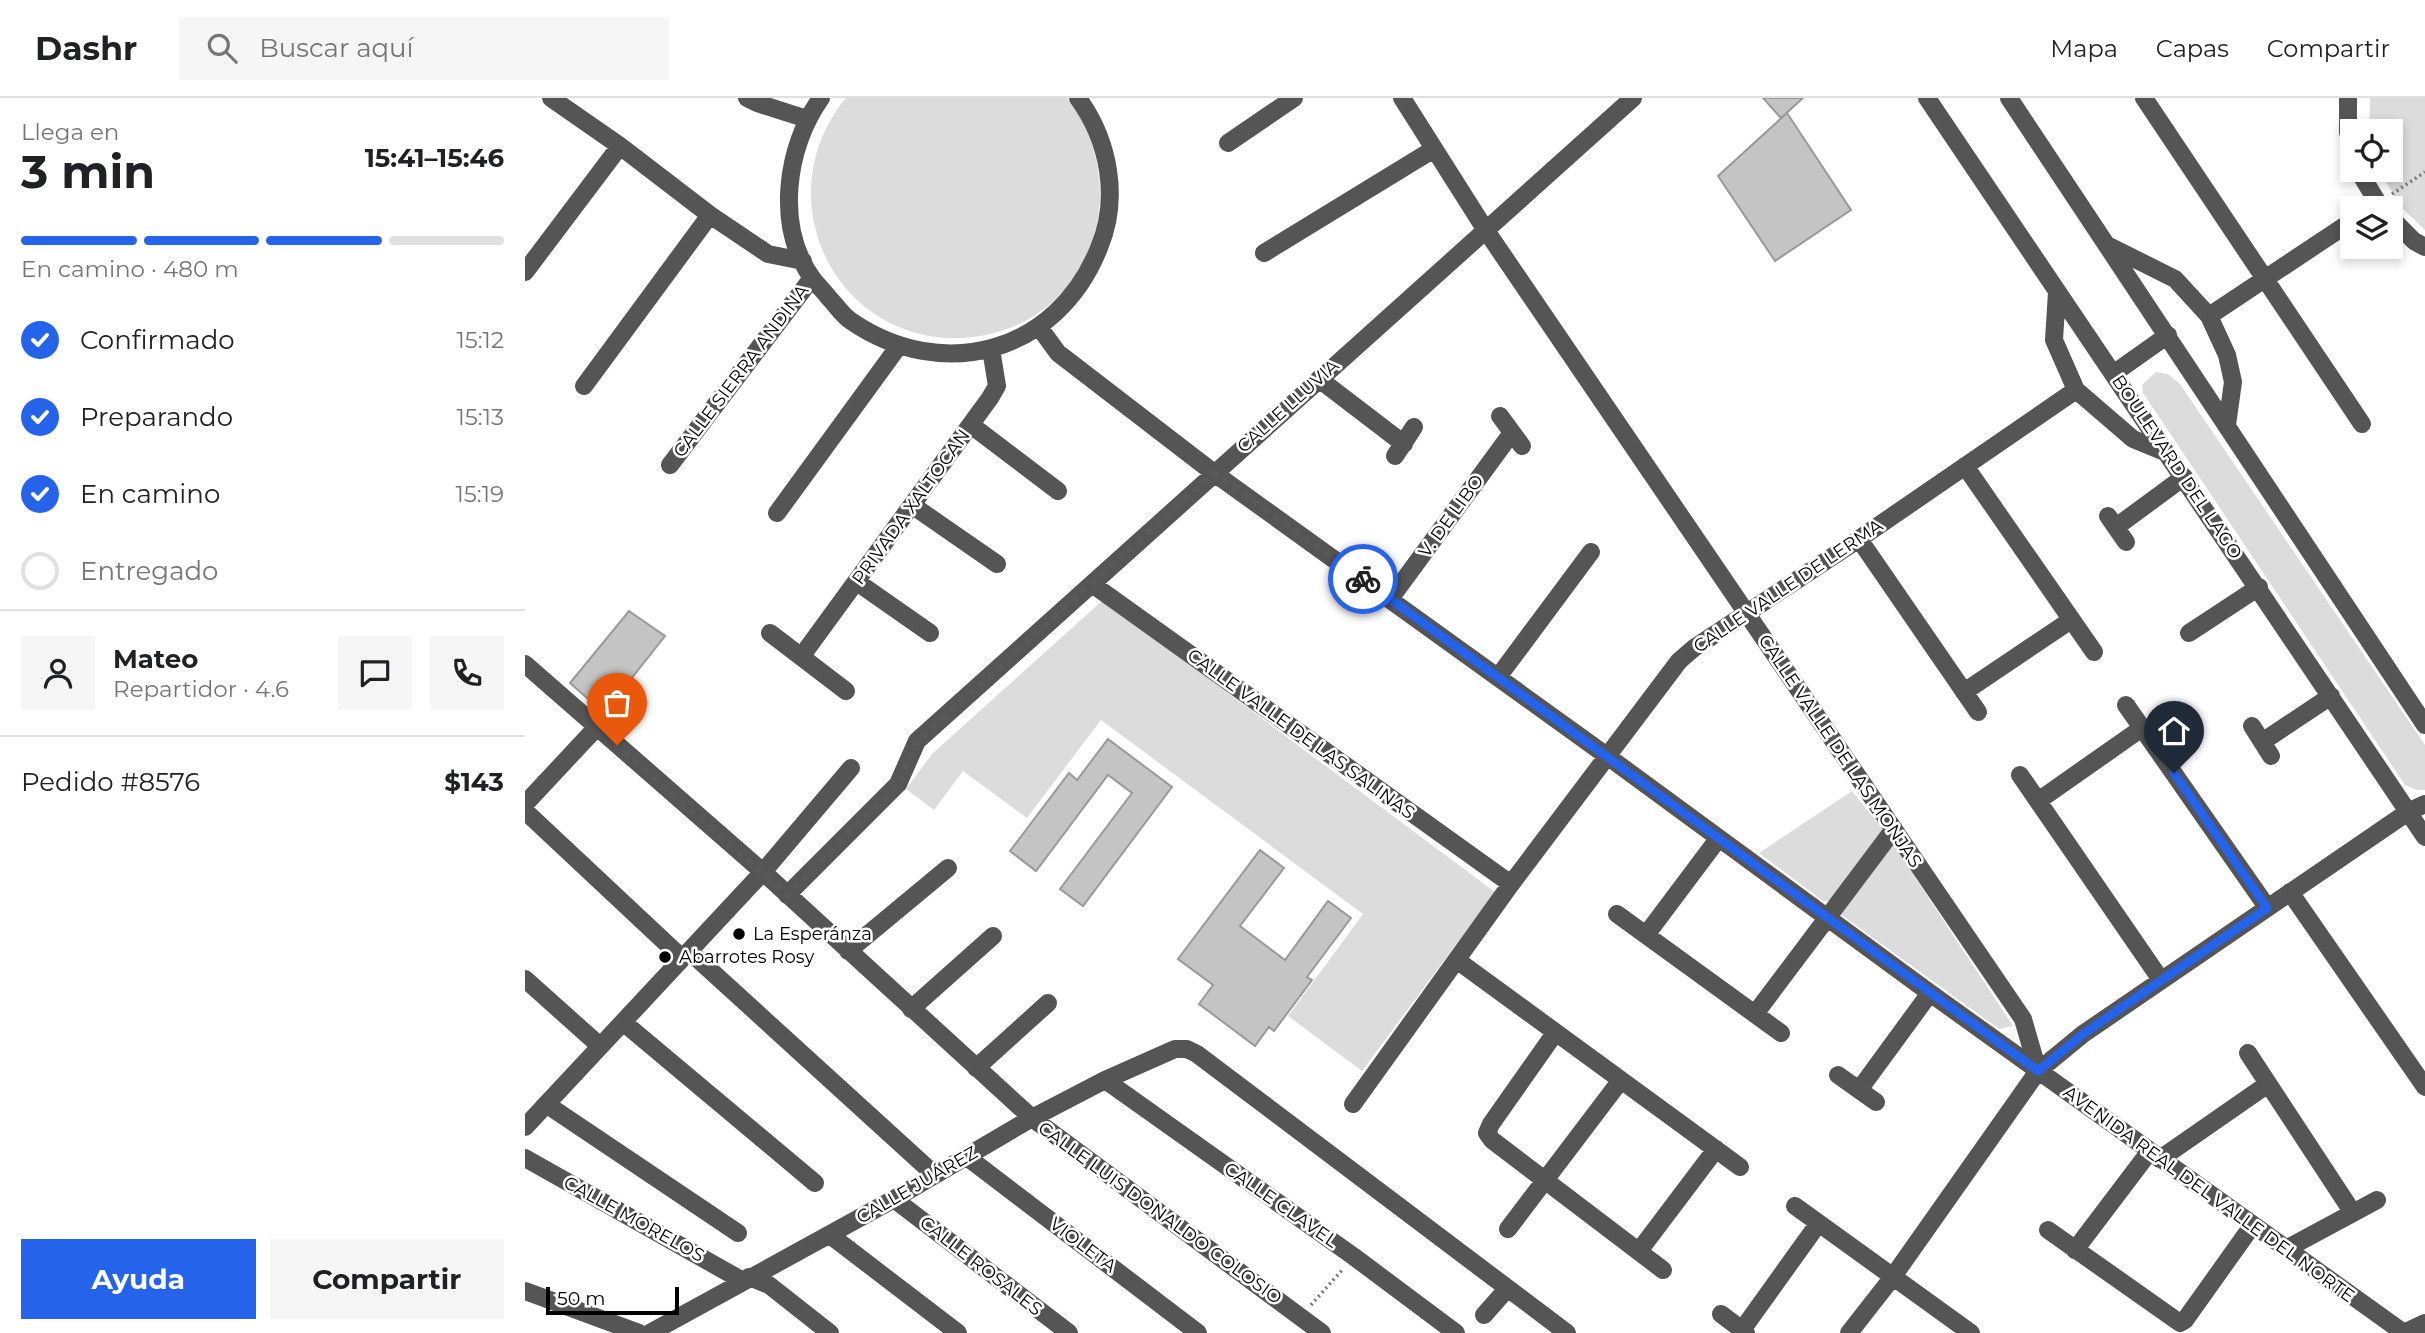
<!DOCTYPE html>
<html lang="es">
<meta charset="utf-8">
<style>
:root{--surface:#fff;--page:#f6f6f6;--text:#202124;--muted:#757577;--line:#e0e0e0;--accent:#2563eb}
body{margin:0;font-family:Montserrat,sans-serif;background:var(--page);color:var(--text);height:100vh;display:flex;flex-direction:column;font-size:26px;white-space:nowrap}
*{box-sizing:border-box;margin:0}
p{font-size:23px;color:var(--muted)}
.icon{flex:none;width:38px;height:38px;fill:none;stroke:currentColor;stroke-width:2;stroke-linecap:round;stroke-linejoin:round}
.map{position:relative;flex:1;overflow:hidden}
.side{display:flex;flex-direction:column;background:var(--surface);width:525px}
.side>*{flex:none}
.tools{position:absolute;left:1815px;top:21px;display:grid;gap:14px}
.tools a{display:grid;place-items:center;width:63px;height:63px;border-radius:0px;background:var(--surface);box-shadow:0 4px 10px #0003;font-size:35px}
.scale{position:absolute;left:21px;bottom:18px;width:133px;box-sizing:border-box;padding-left:7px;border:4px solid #000;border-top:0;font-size:19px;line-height:24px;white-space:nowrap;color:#000;-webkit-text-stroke:5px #fff;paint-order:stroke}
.pin{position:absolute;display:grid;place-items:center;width:60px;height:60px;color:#fff;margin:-72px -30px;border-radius:50% 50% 50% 0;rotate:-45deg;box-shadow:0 0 7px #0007}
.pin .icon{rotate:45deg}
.courier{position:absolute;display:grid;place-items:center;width:70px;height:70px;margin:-35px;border:5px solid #2563eb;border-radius:50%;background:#fff;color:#222;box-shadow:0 2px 9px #0007}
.overview em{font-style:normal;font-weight:700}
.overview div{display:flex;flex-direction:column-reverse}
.overview{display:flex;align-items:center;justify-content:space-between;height:119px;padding:0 21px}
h1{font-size:46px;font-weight:700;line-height:52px}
.bar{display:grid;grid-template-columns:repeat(4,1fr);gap:10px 7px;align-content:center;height:84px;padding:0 21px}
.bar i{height:9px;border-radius:5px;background:var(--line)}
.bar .on{background:var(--accent)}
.bar p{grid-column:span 4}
.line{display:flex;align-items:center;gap:18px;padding:0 21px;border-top:2px solid var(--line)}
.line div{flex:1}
.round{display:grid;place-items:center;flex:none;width:74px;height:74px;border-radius:0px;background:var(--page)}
ol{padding:0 21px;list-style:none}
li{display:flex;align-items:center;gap:21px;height:77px}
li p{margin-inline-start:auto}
li .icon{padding:7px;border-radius:50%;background:var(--accent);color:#fff;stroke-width:4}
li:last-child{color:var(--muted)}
li i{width:38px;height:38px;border:4px solid var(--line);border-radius:50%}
.action{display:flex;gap:14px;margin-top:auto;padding:14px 21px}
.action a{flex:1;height:80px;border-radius:0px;background:var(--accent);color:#fff;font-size:28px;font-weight:700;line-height:80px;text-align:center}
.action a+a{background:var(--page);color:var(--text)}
header{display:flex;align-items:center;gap:42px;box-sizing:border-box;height:98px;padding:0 35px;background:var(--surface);border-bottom:2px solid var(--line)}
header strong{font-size:33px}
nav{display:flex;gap:38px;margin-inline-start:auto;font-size:24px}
.search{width:490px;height:63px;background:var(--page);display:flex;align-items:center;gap:18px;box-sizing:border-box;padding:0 24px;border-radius:0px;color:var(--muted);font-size:26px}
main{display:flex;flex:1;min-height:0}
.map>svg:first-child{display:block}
.green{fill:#dcdcdc}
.building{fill:#c4c4c4;stroke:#999;stroke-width:2}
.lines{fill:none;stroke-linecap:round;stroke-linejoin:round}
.path{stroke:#777;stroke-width:3.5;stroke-dasharray:2 3.5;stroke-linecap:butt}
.minor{stroke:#555;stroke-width:18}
.done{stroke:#595959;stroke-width:7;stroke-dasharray:0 12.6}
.route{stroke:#2563eb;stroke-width:9}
.poi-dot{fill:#000;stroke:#fff;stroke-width:2.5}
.labels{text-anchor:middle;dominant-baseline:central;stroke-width:5;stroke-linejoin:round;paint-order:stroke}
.street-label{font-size:18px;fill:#000;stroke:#fff}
.poi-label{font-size:18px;fill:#000;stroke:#fff;text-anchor:start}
</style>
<header>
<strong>Dashr</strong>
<div class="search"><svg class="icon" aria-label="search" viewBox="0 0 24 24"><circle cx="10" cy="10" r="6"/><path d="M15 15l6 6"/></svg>Buscar aquí</div>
<nav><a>Mapa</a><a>Capas</a><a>Compartir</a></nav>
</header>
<main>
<section class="side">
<div class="overview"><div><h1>3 min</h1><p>Llega en</p></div><em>15:41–15:46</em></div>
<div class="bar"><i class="on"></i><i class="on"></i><i class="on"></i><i></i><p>En camino · 480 m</p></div>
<ol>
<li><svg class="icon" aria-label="check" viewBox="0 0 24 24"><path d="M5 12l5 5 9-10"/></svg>Confirmado<p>15:12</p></li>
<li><svg class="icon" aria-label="check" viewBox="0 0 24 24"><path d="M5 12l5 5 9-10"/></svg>Preparando<p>15:13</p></li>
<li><svg class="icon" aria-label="check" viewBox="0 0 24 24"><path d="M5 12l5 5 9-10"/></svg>En camino<p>15:19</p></li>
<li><i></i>Entregado</li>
</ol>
<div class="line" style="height:126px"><a class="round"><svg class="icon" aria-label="person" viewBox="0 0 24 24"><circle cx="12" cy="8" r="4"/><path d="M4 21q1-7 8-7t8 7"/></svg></a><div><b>Mateo</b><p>Repartidor · 4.6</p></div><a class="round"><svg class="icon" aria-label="chat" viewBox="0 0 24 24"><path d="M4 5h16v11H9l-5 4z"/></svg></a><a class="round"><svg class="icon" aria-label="phone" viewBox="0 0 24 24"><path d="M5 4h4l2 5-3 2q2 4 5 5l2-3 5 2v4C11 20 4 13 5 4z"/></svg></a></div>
<div class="line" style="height:91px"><div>Pedido #8576</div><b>$143</b></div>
<div class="action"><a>Ayuda</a><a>Compartir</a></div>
</section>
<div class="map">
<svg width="1900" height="1235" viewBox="0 0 1900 1235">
<rect width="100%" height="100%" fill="#fff"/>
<path class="green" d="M321,0H542C615,95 561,233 438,240C405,242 371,232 344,212C316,191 298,162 290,129C279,84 291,35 321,0Z
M1845,0H1900V132L1876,109L1855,74L1854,72H1866V33H1844Z
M1631,274L1643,276L1655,286L1900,647V692H1891L1880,687L1618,295L1617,287Z
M578,502L970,794L837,973L763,918L838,816L576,622L502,720L438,673L409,712L381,691L407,656Z
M1327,693L1359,733L1304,803H1298L1234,755Z
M1368,746L1488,928L1474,931L1315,816Z"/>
<path class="building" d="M1238,0H1278L1256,20Z
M1262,15L1326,112L1250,163L1193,78Z
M104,513L140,538L79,615L45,585Z
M583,641L647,689L558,808L535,791L607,695L583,677L511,773L485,753L544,675L552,682Z
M735,752L759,770L715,828L760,862L803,803L826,820L782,879L787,882L749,933L744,929L730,948L674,906L688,887L653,861Z"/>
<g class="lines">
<path class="path" d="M1867,96L1900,74
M786,1207L818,1171"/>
<path class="minor" d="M26,0L95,48L185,117L243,156L278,163
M222,0L232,5L282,21
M296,0C261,49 250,128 287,180C292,187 299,193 304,200C311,207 317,217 326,223C418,286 532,255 574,150C595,100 584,43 553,0
M877,0L960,131L1498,921L1513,973
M1402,0L1900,739
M1484,0L1900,627
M1619,0L1837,326
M1823,0V34L1827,47
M703,45L769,0
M1833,72L1856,110
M1866,120L1889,143L1900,149
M1584,148L1650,181L1684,218L1702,257L1708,284L1702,327
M739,155L909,51
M0,174L95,48
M1532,194L1529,242L1551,292L1608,341L1642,355
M1684,218L1827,123
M514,229L533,255L689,375L1082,658L1405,895L1879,1235
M1588,276L1643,237
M794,281L879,346
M59,288L185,117
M975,318L997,348
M446,327L533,393
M870,358L889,329
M145,367L287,180
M1440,368L1569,554
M387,407L472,466
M252,415L373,249
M1583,418L1601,444
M1591,429L1659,379
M1334,441L1453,614
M332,484L405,535
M567,486L986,786
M865,501L986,336
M245,535L321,593
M1664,535L1734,489
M276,559L465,300L472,288L466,251
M0,566L238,774L507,1020L797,1235
M973,579L1066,454
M1439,594L1546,522
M1601,607L1742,809
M1727,628L1746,658
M1737,644L1806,598
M1495,677L1636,882
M1513,703L1617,630
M0,706L72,629
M0,713L157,860
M1765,794L1900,989
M262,797L373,686L392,643L1108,0
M1092,816L1256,935
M1121,837L1193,741
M164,853L410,1077
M323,853L423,770
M933,863L1215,1069
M0,881L75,948
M386,911L468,838
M1230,916L1369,731
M98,924L290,1085
M1030,935L966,1026L962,1035L967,1042L1138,1172
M1723,955L1828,1115
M451,970L523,905
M1313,977L1351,1004
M580,982L828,1158L931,1235
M1334,992L1405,895
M21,1006L213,1135
M828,1006L986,786L1154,563L1169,550L1334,441L1551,292
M0,1029L238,774L326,670
M442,1059L673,1235
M0,1060L218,1183
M1635,1061L1743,986
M369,1101L544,1235
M1270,1108L1446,1235
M983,1131L1096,982
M1523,1132L1655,1225L1660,1222L1727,1128
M305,1137L433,1235
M1761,1151L1852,1102
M1550,1152L1625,1053
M1114,1153L1191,1051
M224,1179L244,1187L305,1235
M0,1193L114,1235
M1196,1216L1221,1235
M959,1217L982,1191
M1217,1232L1293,1126
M125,1235L369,1101L507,1020L580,982L650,951H662L672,956L1042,1235
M1324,1235L1367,1180L1513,973L1558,936L1883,714L1900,706
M1879,1235L1900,1225"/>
</g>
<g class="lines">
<path class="done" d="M92,647L262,797L373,686L392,643L689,375L838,481"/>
<path class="route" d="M838,481L1513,973L1558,936L1742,810L1649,675"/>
</g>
<g class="poi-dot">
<circle cx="214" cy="836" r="7"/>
<circle cx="140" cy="859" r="7"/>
</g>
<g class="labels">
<g class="street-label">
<text transform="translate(216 273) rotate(-53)">CALLE SIERRA ANDINA</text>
<text transform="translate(763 308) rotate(-42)">CALLE LLUVIA</text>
<text transform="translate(1652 369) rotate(56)">BOULEVARD DEL LAGO</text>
<text transform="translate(386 409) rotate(-54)">PRIVADA XALTOCAN</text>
<text transform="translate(926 418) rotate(-54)">V. DE LIBO</text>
<text transform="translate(1263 488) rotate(-34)">CALLE VALLE DE LERMA</text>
<text transform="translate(776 636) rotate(36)">CALLE VALLE DE LAS SALINAS</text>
<text transform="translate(1315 653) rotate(56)">CALLE VALLE DE LAS MONJAS</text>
<text transform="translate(392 1087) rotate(-30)">CALLE JUÁREZ</text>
<text transform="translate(1684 1096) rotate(36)">AVENIDA REAL DEL VALLE DEL NORTE</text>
<text transform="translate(756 1107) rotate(35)">CALLE CLAVEL</text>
<text transform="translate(635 1115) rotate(36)">CALLE LUIS DONALDO COLOSIO</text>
<text transform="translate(109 1121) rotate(29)">CALLE MORELOS</text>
<text transform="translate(558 1147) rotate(37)">VIOLETA</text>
<text transform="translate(456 1168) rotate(38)">CALLE ROSALES</text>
</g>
<g class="poi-label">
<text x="228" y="836">La Esperánza</text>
<text x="154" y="859">Abarrotes Rosy</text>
</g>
</g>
</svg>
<div class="tools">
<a><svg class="icon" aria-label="locate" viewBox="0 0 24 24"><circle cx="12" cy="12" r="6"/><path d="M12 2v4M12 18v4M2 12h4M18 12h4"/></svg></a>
<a><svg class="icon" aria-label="layers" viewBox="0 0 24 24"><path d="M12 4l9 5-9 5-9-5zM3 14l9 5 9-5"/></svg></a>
</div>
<div class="scale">50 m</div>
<div class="pin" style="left:92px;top:647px;background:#ea580c"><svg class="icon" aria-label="bag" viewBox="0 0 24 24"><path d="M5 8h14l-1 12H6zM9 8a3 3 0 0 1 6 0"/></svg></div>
<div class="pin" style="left:1649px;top:675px;background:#1f2937"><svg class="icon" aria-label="home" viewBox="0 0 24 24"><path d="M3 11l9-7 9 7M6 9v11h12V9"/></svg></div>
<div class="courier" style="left:838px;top:481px"><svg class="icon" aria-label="bike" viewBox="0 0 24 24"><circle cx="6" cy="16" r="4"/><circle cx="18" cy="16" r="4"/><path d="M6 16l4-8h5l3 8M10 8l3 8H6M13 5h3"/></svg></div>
</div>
</main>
